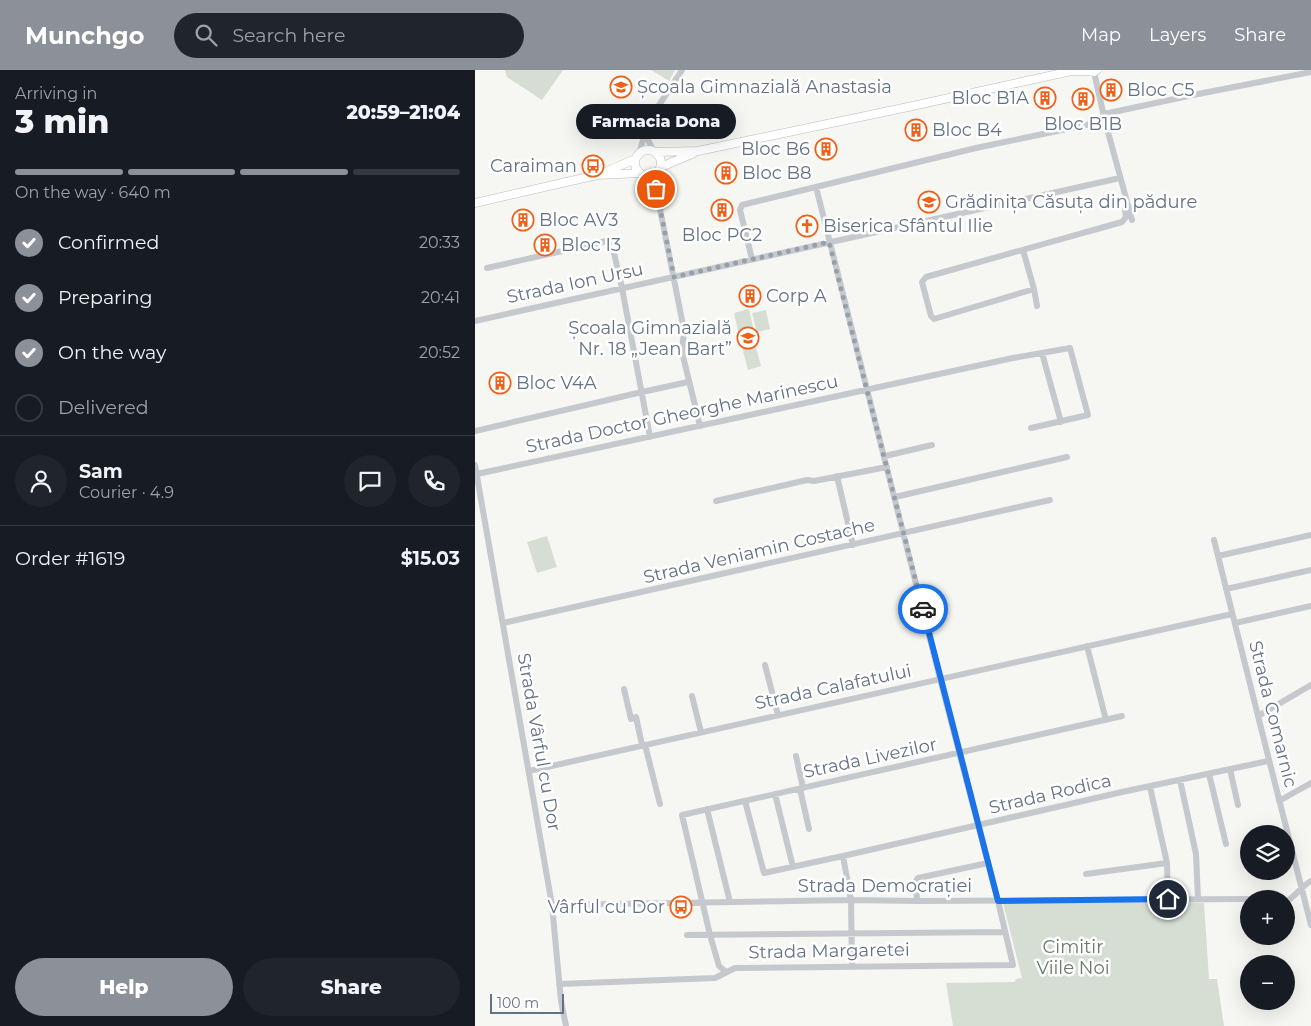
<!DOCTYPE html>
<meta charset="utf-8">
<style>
:root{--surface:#171b24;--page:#20242c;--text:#f1f3f6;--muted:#9ea1a6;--line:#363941;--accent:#8c9099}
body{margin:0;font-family:Montserrat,sans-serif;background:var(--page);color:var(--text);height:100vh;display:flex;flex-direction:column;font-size:19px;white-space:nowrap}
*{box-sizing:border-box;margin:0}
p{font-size:16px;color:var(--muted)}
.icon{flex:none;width:28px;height:28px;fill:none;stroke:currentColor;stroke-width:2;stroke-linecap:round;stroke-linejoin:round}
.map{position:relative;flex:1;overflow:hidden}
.sheet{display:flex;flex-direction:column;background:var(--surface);width:475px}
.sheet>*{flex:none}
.buttons{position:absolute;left:765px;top:755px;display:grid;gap:10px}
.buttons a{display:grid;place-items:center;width:55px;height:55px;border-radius:50%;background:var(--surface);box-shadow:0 5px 20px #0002;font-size:25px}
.scale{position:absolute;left:15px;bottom:12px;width:74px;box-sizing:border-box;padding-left:5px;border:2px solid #637285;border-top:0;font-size:14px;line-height:18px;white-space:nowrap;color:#637285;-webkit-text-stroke:4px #fff;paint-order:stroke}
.pin{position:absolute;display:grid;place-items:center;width:42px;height:42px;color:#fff;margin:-21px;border:2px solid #fff;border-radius:50%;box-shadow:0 1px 5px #0007}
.courier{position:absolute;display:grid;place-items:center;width:50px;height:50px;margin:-25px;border:4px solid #1a73e8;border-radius:50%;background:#fff;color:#222;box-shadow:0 1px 6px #0007}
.bubble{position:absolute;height:35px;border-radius:18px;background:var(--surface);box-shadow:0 5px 20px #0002;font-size:16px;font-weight:800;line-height:35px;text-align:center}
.headline em{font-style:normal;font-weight:800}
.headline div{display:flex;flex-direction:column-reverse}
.headline{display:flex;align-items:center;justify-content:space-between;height:85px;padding:0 15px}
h1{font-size:32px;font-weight:800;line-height:38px}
.bar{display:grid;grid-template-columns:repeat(4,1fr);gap:8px 5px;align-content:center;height:60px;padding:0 15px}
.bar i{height:6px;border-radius:4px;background:var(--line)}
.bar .selected{background:var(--accent)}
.bar p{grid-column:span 4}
.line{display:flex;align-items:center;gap:12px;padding:0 15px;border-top:1px solid var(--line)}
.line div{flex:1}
.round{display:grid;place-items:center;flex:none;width:52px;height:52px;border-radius:26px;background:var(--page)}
ol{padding:0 15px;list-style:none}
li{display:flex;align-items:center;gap:15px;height:55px}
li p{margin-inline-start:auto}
li .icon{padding:5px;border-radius:50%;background:var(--accent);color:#fff;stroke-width:4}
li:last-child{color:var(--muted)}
li i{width:28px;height:28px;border:2px solid var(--line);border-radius:50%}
.action{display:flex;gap:10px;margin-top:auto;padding:10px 15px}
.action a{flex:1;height:58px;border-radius:30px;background:var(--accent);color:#fff;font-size:20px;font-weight:800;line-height:58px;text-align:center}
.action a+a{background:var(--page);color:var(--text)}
header{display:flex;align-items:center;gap:30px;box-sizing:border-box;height:70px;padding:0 25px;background:var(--accent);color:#fff}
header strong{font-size:24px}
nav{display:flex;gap:28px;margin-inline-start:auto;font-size:18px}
.search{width:350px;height:45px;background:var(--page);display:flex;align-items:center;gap:12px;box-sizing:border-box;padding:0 18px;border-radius:28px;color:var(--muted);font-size:19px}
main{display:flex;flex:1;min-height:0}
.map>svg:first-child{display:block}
.green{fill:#d6ded3}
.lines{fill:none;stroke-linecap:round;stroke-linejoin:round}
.major-casing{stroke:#b8bbc0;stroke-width:9}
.minor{stroke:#c5c8cc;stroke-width:6}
.major{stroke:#fff;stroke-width:8}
.done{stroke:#96a0ab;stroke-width:5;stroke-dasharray:0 9}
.route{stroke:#1a73e8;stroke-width:6}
.labels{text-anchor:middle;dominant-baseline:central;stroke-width:5;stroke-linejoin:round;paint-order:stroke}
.poi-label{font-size:18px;fill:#637285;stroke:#fff;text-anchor:start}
.street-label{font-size:18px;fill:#637285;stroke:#fff}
.park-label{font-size:18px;fill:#657c62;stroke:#fff}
</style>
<header>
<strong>Munchgo</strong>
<div class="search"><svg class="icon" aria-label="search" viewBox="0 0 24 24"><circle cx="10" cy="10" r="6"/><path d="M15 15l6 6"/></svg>Search here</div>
<nav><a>Map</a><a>Layers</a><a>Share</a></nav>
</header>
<main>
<section class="sheet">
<div class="headline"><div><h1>3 min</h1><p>Arriving in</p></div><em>20:59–21:04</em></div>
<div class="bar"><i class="selected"></i><i class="selected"></i><i class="selected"></i><i></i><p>On the way · 640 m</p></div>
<ol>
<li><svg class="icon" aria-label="check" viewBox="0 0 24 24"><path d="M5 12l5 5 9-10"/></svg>Confirmed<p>20:33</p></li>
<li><svg class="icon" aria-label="check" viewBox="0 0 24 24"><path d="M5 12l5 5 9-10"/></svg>Preparing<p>20:41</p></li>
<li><svg class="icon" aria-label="check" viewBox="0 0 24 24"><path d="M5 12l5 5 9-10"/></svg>On the way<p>20:52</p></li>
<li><i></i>Delivered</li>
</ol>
<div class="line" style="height:90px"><a class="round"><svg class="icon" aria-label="person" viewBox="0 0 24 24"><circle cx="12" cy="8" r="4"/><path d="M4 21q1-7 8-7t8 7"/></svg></a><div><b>Sam</b><p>Courier · 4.9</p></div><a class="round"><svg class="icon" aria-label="chat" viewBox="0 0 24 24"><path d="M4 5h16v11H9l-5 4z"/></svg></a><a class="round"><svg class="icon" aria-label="phone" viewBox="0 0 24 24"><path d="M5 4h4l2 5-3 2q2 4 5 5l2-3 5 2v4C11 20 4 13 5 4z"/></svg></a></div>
<div class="line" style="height:65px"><div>Order #1619</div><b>$15.03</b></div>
<div class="action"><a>Help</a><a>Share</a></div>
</section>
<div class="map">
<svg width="836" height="956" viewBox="0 0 836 956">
<rect width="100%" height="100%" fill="#f6f6f2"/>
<path class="green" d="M30,0H88L67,30L32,7Z
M176,0H200L194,11Z
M274,239L280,266L265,270L259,243Z
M291,240L295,259L282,262L277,243Z
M280,274L286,296L273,300L267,277Z
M72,466L82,497L62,503L52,472Z
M670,832L729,833L734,909H742L749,956H478L471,913L540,912L541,909L547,908L528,833Z"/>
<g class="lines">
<g class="major-casing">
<path id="major" d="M598,1H615L619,2L622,0
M160 93a13 13 0 1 1 26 0a13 13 0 1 1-26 0Z
M181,82L223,81L433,37L601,0
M186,97L219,83
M128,103L160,89
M0,133L122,105L165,103"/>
</g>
<path class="minor" d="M619,2L630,51L657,150
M629,44L723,24L836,2
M169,62L178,80
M164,84L173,52L207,0
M183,102L181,119L209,260L207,282L225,356
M167,105L181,119
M548,180L559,219L562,236
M277,189L265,140L267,135L501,78L630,51
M12,198L136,170L147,218L175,367
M559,219L459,249L456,246L447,212L451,207L647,152L651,147L650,140L654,138
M0,251L645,108
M567,283L586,352
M0,361L167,322L213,312
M410,386L457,375
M0,395L77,835L86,931L91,956
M2,404L538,288L595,278L613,345L556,358
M362,406L378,475
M420,427L592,387
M241,431L332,410L339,411L412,397
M739,470C771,598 803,727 836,855
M743,486L836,465
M751,519L836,500
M28,553L575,430
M760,553L836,536
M612,576L631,650
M290,595L303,645
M149,619L156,649L161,647L167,675
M217,626L226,662
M783,646L836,615
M170,675L185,734
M321,686L328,718
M755,699L763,735
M54,701L757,544
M734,704L751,774
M705,710L721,784L723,829
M675,717L692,793L693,829
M325,719L334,759
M300,724L318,797
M270,731L289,803L368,786L647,722L793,691
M804,731L836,713
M232,739L255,832
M368,786L376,830L377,896
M611,804L692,793
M815,829C823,823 827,816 836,811
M442,831L441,811L443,808L513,793
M77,835L376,830L442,831L774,829
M212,865L530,862
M251,902L244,896L235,865L207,745L647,646
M84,914L240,908L260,898L538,895L523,831L465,609L341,117"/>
<use href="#major" class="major"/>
</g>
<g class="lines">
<path class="done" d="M181,119L199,207L354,172L448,539"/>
<path class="route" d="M448,539L523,831L693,829"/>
</g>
<defs>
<g id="school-ring" transform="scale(1.125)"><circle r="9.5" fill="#fff" stroke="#ee611a" stroke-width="1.5"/><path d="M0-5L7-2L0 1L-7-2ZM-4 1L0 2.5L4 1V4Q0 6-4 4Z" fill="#ee611a"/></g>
<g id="building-ring" transform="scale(1.125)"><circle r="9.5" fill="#fff" stroke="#ee611a" stroke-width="1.5"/><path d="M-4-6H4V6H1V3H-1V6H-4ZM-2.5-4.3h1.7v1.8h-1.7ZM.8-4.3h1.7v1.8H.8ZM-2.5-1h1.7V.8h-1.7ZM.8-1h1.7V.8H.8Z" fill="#ee611a"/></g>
<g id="bus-ring" transform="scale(1.125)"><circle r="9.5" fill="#fff" stroke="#ee611a" stroke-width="1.5"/><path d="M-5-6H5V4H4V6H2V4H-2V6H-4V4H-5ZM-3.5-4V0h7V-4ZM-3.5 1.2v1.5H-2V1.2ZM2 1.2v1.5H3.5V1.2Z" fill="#ee611a"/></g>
<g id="church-ring" transform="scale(1.125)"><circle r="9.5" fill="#fff" stroke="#ee611a" stroke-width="1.5"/><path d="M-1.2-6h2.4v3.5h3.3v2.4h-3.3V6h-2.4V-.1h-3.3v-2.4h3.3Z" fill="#ee611a"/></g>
</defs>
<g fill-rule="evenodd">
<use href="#school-ring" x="146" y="17"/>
<use href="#building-ring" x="636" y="20"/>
<use href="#building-ring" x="570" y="28"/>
<use href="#building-ring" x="608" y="29"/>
<use href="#building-ring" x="441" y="60"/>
<use href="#building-ring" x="351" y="79"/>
<use href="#bus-ring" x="118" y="96"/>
<use href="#building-ring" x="251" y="103"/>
<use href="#school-ring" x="454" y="132"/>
<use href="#building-ring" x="247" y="140"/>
<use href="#building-ring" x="48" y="150"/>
<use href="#church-ring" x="332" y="156"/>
<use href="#building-ring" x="70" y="175"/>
<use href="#building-ring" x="275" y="226"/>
<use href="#school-ring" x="273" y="268"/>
<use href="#building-ring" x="25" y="313"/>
<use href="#bus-ring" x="206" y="837"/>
</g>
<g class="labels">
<g class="poi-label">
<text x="162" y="17">Școala Gimnazială Anastasia</text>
<text x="652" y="20">Bloc C5</text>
<text x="554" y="28" text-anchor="end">Bloc B1A</text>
<text x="608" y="54" text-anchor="middle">Bloc B1B</text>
<text x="457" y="60">Bloc B4</text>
<text x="335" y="79" text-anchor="end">Bloc B6</text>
<text x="102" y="96" text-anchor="end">Caraiman</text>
<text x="267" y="103">Bloc B8</text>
<text x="470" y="132">Grădinița Căsuța din pădure</text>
<text x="64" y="150">Bloc AV3</text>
<text x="348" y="156">Biserica Sfântul Ilie</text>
<text x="247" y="165" text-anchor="middle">Bloc PC2</text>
<text x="86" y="175">Bloc I3</text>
<text x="291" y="226">Corp A</text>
<text x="257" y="258" text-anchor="end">Școala Gimnazială<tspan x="257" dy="21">Nr. 18 „Jean Bart”</tspan></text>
<text x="41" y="313">Bloc V4A</text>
<text x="190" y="837" text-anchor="end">Vârful cu Dor</text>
</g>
<g class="street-label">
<text transform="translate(100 213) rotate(-12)">Strada Ion Ursu</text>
<text transform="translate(207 344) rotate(-12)">Strada Doctor Gheorghe Marinescu</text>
<text transform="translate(284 481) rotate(-13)">Strada Veniamin Costache</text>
<text transform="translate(358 617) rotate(-12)">Strada Calafatului</text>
<text transform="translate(798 644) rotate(76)">Strada Comarnic</text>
<text transform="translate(64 672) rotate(80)">Strada Vârful cu Dor</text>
<text transform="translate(395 688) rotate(-12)">Strada Livezilor</text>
<text transform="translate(575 724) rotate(-13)">Strada Rodica</text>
<text x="410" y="816">Strada Democrației</text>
<text transform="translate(354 881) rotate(-1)">Strada Margaretei</text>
</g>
<g class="park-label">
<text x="598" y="877">Cimitir<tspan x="598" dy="21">Viile Noi</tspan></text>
</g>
</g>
</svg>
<div class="buttons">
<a><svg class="icon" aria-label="layers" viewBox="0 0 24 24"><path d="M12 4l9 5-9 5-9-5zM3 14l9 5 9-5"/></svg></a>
<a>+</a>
<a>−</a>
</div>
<div class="scale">100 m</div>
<div class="pin" style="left:181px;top:119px;background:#ea580c"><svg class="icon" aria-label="bag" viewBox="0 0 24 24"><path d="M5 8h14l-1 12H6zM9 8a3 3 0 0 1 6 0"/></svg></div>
<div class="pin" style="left:693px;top:829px;background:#1f2937"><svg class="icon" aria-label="home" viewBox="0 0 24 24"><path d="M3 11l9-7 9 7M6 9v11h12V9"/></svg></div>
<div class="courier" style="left:448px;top:539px"><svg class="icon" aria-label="car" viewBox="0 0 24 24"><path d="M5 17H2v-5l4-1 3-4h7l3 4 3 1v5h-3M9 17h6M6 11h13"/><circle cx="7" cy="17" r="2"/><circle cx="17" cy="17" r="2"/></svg></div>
<div class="bubble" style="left:101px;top:34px;width:160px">Farmacia Dona</div>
</div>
</main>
